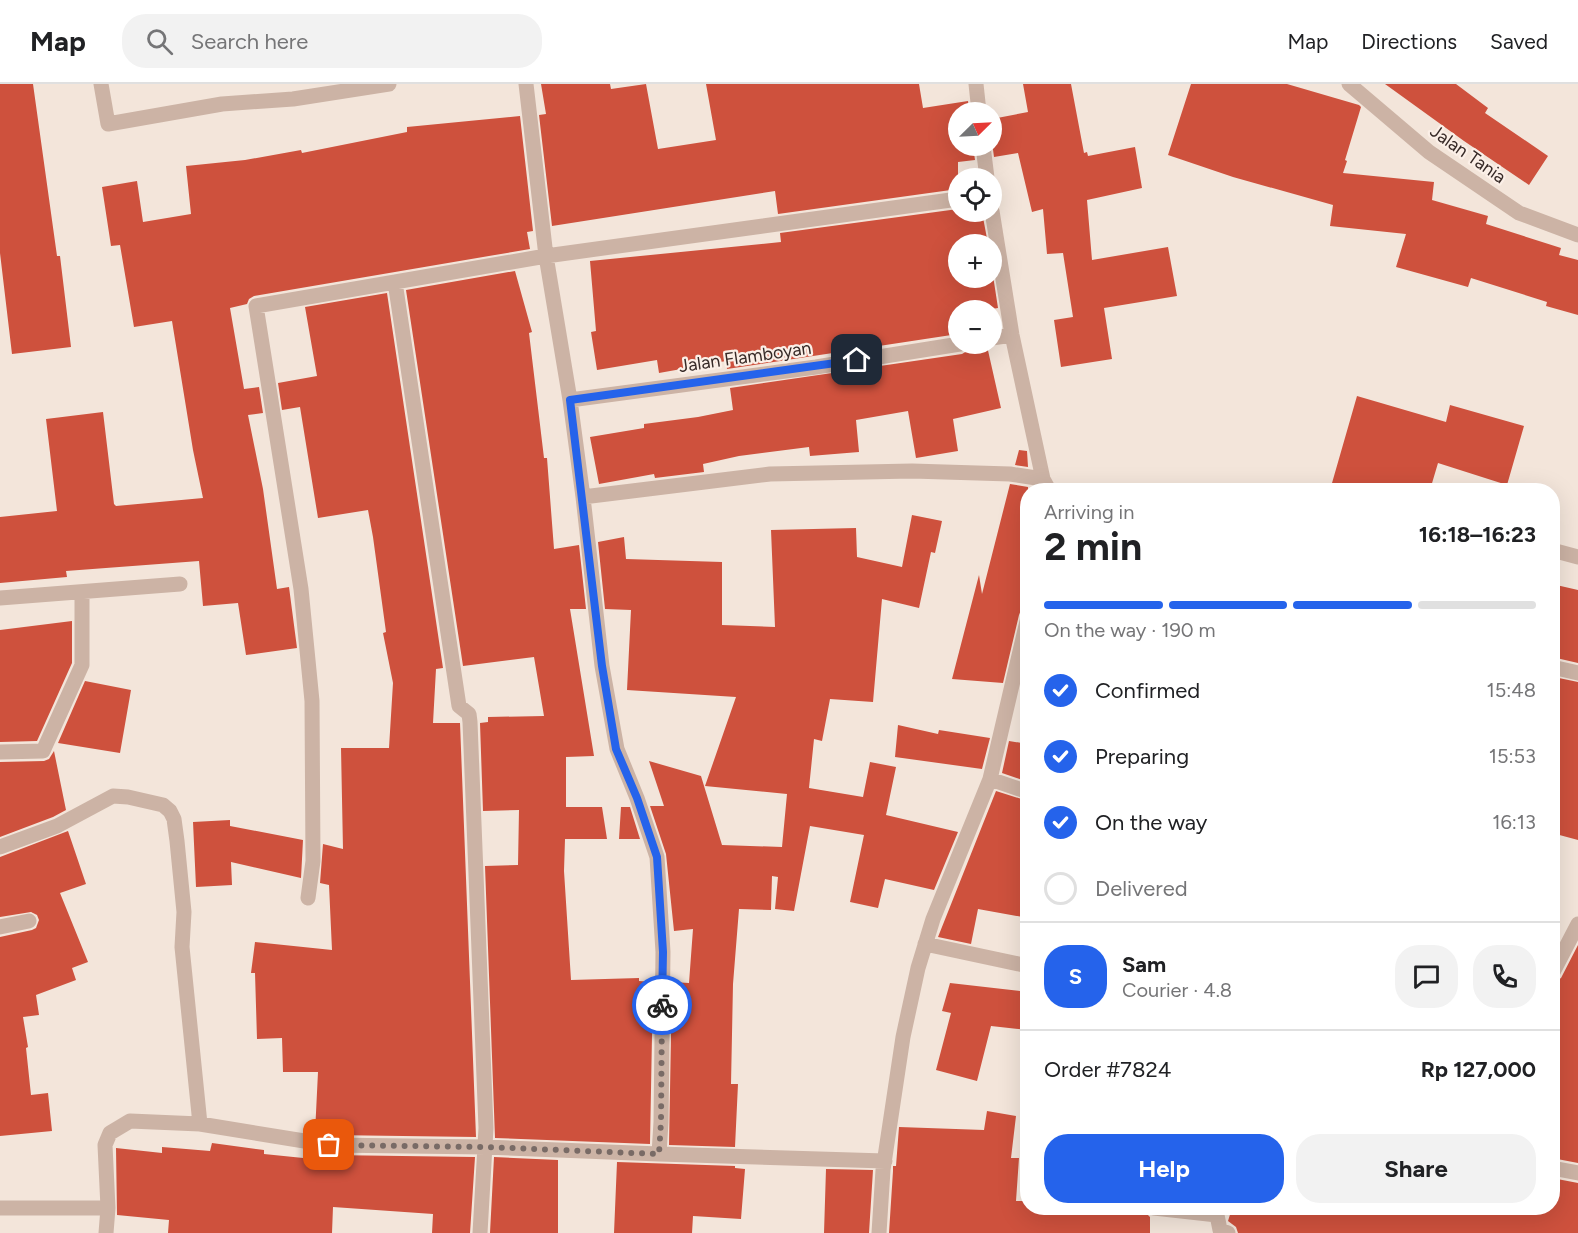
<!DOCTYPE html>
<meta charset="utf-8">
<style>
:root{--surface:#fff;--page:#f2f2f2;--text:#202124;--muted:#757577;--line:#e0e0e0;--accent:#2563eb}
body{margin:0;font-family:Figtree,sans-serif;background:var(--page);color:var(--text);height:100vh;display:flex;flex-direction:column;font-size:22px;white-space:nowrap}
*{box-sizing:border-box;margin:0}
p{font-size:20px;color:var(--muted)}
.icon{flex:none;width:33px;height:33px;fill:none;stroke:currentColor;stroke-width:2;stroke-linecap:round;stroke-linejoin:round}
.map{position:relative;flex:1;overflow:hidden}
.drawer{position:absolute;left:1020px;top:399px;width:540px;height:732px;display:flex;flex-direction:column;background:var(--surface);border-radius:24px;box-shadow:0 6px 24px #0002}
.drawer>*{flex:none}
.needle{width:39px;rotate:66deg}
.tools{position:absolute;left:948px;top:18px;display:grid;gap:12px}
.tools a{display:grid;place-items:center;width:54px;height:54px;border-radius:50%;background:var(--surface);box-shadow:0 6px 24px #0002;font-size:30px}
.pin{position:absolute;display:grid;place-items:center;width:51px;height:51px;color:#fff;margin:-26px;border-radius:12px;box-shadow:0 3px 9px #0006}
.courier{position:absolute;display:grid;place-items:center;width:60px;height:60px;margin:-30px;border:4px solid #2563eb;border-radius:50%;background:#fff;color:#222;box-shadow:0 2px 8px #0007}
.head em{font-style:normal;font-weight:700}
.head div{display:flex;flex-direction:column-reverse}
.head{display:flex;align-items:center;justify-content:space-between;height:102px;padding:0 24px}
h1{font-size:39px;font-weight:700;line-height:45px}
.bar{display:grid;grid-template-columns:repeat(4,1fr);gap:9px 6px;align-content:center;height:72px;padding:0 24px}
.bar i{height:8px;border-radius:4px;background:var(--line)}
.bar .on{background:var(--accent)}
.bar p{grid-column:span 4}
.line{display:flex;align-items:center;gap:15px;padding:0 24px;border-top:2px solid var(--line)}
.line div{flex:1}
.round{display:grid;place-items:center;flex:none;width:63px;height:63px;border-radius:24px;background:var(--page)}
ol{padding:0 24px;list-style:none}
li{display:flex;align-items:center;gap:18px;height:66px}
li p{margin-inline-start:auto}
li .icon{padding:6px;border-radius:50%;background:var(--accent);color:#fff;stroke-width:4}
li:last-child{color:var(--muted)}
li i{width:33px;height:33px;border:3px solid var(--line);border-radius:50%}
.action{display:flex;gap:12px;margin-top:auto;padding:12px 24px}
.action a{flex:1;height:69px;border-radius:24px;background:var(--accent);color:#fff;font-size:24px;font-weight:700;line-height:69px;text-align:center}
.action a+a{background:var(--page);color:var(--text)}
header{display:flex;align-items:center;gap:36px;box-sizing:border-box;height:84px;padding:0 30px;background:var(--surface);border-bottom:2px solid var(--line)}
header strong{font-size:28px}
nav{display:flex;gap:33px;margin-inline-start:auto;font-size:21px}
.search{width:420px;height:54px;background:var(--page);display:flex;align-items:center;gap:15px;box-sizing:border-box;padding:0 21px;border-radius:24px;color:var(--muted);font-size:22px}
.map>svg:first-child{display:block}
.building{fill:#ce513d}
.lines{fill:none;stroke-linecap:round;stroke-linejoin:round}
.street{stroke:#ccb3a5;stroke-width:15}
.done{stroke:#796b66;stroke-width:6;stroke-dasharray:0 10.8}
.route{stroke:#2563eb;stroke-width:8}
.labels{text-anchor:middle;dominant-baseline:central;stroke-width:4.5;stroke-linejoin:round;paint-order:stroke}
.street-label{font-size:18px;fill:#372a27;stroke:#fbefe7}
</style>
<header>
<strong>Map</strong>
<div class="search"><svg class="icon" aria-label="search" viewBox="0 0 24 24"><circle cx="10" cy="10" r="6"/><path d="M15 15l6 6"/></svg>Search here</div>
<nav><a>Map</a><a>Directions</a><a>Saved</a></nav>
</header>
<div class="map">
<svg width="1578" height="1149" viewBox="0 0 1578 1149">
<rect width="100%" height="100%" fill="#f3e5da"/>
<path class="building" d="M0,0H33L57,172H60L71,263L12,270L0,169Z
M541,0H610L611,5L646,0L658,65L716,56L706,0H919L923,24L968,17L969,28H958V62H973L975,76L958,78V105L778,130L775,107L552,142L539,31L546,30Z
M1023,0H1071L1084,69L1087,68L1088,72L1135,63L1142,104L1087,116L1092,176L1168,163L1177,212L1104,224L1112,275L1061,283L1054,236L1073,233L1063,169L1047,170L1043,125L1032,128L1018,69L994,73L992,58V35L1028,28Z
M1191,0H1287L1359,21L1361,23L1345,76L1347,77L1343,89L1434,98L1432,116L1488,132L1486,140L1561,164L1559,171L1578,176V231L1546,222L1547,218L1471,194L1468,203L1396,183L1406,150L1330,142L1333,121L1233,93L1168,71Z
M1385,0H1456L1488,24L1485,29L1548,72L1529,101L1464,57Z
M520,32L533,147L527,148L530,165L254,212L249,215L247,220L230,224L244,305L259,303L263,329L248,331L263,405L277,505L289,503L297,564L246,571L238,519L203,522L199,477L66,487L67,493L0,499V433L57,427L46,335L103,328L114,420L116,422L203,414L193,366L172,237L134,243L120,161L111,162L102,103L137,97L143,138L191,130L186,82L245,76L301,66L302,69L407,48V43Z
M958,125V128H982L988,160H958V194H992V185L998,224L985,226H958V250L727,285L726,277L659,289L657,276L597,286L591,248L596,247L590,177L781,158L780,149Z
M515,187L532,248L529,249L544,374H547L554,465L579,461L586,525H570L594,672L566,673V723H602L607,755H565L564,787L571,896L639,894V897L653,898L650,1060L495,1054L485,782L518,781L519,726L483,727L480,639L488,638V633L544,632L534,573L463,582L406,206Z
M387,209L443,584L436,585L433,639H460L476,1053L330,1051L315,1049L318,988H283L282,954L257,955L255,889H251L255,858L332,866L329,801L320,799L323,760L343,765L341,664H389L393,599L383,549L386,548L373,453L368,426L318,434L300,323L282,326L278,299L317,292L305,223Z
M970,260H984L987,262L1001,324L953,335L958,367L916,374L908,327L856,336L859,368L810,372L809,363L739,372L703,380L704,388L655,394L654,390L599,400L590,353L644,344V340L698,333L733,326L730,304L962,270L967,267Z
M1357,312L1446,338L1450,321L1524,342L1507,401L1438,379L1430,406H1330Z
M1019,366L1027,367L1028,383L1015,381Z
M1010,400L1028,403V524L1021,526L1019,531L1003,599L952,595L979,491L982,510Z
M912,431L942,437L935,469L931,468L919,524L882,515L873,618L830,615L822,657L814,655L809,704L863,713L870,678L896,683L886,731L958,748L934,806L885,795L878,824L850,818L864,751L810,742L794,827L775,825L778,793L772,792L771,826L739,825L733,900L731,1000H738L735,1063L669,1061L672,898L689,899L693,845L674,847L666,770L650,722H664L649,677L701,692L722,761L782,763L787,710L705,702L736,613L627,606L631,526L605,525L598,458L624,453L626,475L722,478V541L775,543L771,446L856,444L857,473L902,483Z
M1552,500L1578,506V579L1552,573Z
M72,537V579L37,657L0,658V546Z
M1554,593L1578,598V756L1552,749Z
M85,597L131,606L120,669L58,659Z
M898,641L938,650L939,646L990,654L982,685L895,673Z
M1009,657L1028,660V698L1002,689Z
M54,667L66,726L53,733L0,753V678L44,677L49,675Z
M996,707L1028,717V834L978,825L971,860L938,853Z
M621,723H630L640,755H619Z
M230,736V742L303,756L301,794L231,778L232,801L196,803L193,738Z
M68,747L86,800L60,809L88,878L72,884L76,896L36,911L39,931L23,933L28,963L26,964L31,1011L48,1009L52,1047L0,1052V853L32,846L36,844L39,836L37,831L31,828L0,833V773Z
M1578,861V1079L1552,1074V900L1561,894Z
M950,899L1028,908V946L991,942L977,997L936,986L951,929L942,927Z
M987,1027L1016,1032L1011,1074H1019L1016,1117H1028V1124H1074L1145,1128L1150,1133V1149H889L893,1087V1082H896L899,1043L984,1046Z
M212,1059L264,1066V1070L313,1075L314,1068L329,1071L475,1073L470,1149H432L433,1130L333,1123L332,1149H168L169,1136L117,1131L116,1064L162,1069V1063L210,1067Z
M494,1073L558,1076V1149H490Z
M617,1078L735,1082V1084L745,1085L741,1135L693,1132L692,1149H614Z
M826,1085L873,1086L869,1149H824Z
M1552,1094L1578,1099V1149H1238L1236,1143L1228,1137L1232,1124H1552Z"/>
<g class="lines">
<path class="street" d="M101,0L108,40L222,20L293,15L389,0
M976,0L979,28
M1349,0L1429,68L1519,129L1578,151
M983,62L987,94
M992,127L1012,251L1043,395
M395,198L459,622L469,630L470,638L486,1044L480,1149
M992,254L1012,251
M570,316L816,283L960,260
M583,413L770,390L912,387L1010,390L1043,395L1049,406
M1552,466L1578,473
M0,514L180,500
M1552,583L1578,589
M0,668L43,667L82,581V509
M990,695L1028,708
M0,763L57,742L113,712L128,713L163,721L170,727L174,735L177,757L184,828L182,863L200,1040
M308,814L313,777L312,617L301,505L256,222L546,172L958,115
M0,843L29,837
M925,860L1028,882
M1552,890L1578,840
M659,1070L885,1077
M1552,1084L1578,1089
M0,1124H108L105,1061L110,1049L130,1037L200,1040L329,1061L486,1063L659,1070L661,1038L663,868L657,773L637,714L617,665L602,582L583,413L570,316L546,172L526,0
M1154,1124L1217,1131L1220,1146L1228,1149
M106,1149L108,1124
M879,1149L883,1086L903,953L918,884L933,835L990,695L1028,533"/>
</g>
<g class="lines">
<path class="done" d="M329,1061L486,1063L659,1070L661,1038L662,921"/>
<path class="route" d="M662,921L663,868L657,773L637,714L616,665L602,582L570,316L857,276"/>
</g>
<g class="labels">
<g class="street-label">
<text transform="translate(1468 70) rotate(35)">Jalan Tania</text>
<text transform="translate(745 273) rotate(-8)">Jalan Flamboyan</text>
</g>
</g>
</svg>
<div class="tools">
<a><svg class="needle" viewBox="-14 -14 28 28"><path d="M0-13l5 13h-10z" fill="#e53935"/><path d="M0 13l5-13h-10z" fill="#757577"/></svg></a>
<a><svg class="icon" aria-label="locate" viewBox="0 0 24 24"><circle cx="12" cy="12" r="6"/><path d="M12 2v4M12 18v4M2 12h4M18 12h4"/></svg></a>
<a>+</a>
<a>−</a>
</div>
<div class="pin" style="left:329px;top:1061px;background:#ea580c"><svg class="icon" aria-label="bag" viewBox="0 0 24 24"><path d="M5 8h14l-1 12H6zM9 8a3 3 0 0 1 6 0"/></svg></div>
<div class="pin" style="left:857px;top:276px;background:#1f2937"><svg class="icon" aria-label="home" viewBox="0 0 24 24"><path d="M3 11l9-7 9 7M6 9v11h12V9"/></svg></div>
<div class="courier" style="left:662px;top:921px"><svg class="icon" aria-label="bike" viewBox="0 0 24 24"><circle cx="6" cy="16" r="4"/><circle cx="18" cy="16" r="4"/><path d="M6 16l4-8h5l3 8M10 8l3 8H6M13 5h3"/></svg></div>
<section class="drawer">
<div class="head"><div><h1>2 min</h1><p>Arriving in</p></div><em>16:18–16:23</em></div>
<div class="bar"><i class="on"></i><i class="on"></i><i class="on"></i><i></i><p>On the way · 190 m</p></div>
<ol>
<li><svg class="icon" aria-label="check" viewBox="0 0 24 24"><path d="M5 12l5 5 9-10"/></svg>Confirmed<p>15:48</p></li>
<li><svg class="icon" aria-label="check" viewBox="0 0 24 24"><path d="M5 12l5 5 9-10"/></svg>Preparing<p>15:53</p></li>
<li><svg class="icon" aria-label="check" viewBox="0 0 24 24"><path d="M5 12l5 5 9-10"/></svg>On the way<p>16:13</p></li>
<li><i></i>Delivered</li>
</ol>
<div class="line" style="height:108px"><b class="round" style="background:var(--accent);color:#fff">S</b><div><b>Sam</b><p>Courier · 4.8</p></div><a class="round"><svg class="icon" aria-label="chat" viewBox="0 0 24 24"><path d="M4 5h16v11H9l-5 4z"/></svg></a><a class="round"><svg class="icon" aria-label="phone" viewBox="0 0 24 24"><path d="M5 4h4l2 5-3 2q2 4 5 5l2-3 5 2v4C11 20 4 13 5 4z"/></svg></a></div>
<div class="line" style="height:78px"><div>Order #7824</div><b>Rp 127,000</b></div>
<div class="action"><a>Help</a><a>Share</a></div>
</section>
</div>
